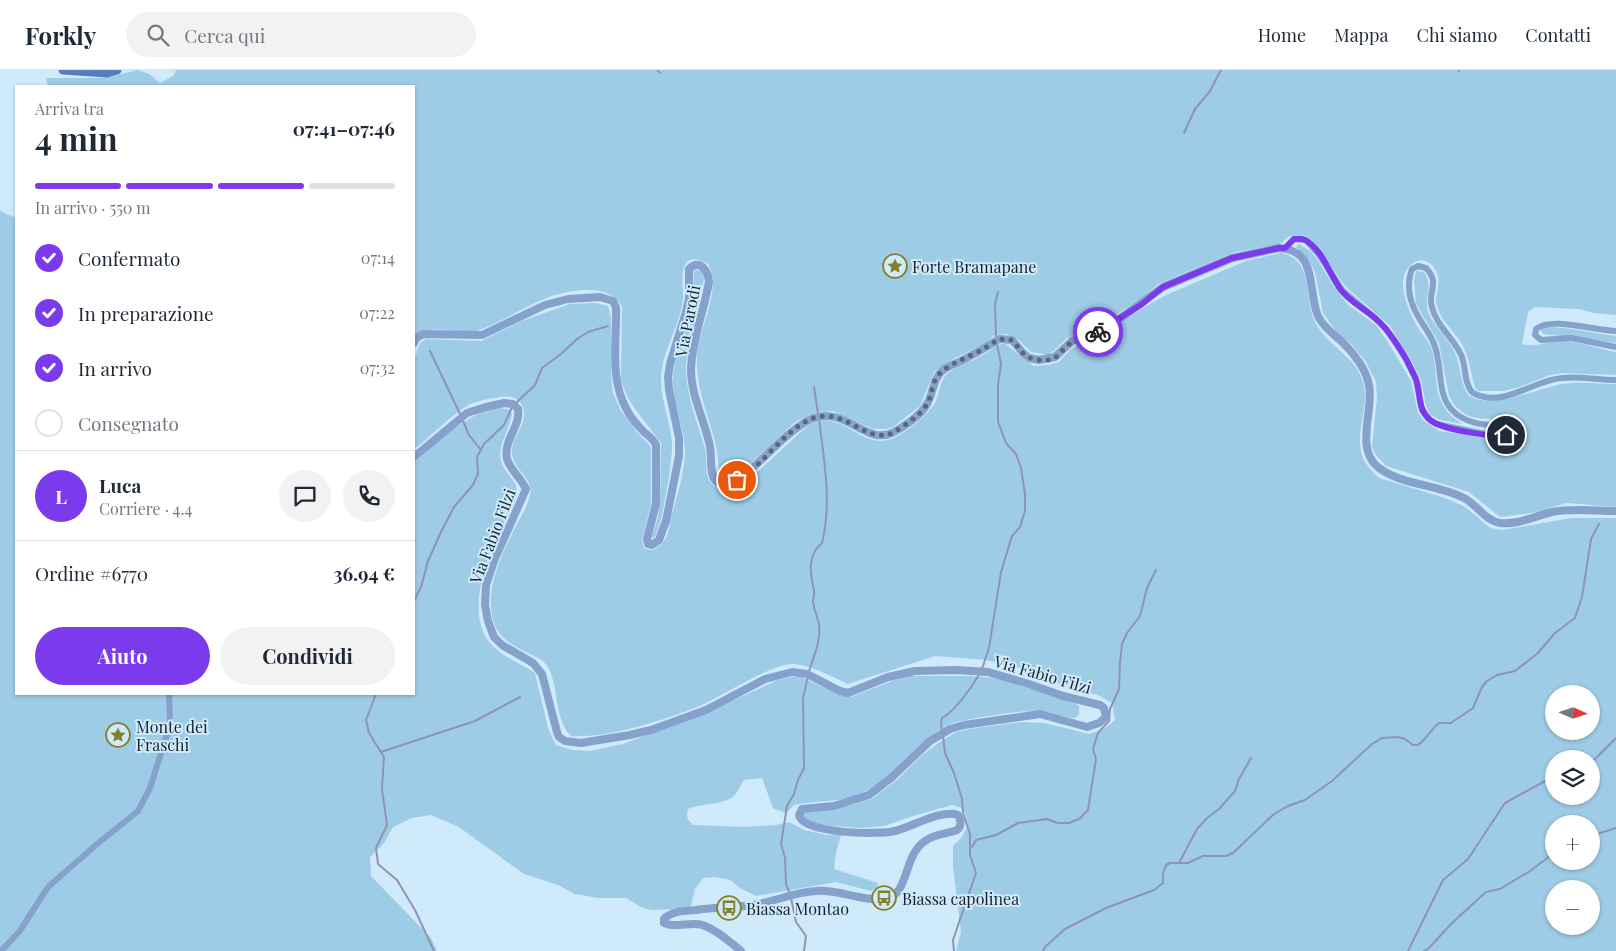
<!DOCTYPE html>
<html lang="it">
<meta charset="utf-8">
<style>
:root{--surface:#fff;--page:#f2f2f3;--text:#1f2937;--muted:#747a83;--line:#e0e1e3;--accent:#7c3aed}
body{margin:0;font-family:"Playfair Display",serif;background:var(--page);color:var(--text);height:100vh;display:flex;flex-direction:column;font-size:19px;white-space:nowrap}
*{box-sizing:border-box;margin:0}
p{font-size:16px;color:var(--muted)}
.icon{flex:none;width:28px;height:28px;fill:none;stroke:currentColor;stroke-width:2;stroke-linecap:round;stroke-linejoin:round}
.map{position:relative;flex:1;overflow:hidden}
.panel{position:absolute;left:15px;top:15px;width:400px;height:610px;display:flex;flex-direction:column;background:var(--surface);border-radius:0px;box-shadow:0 1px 4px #0004}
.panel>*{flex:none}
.needle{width:32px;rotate:93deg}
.controls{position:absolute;left:1545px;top:615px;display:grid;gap:10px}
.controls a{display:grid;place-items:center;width:55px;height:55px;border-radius:50%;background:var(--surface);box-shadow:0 1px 4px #0004;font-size:25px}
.pin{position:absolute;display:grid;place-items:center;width:42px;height:42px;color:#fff;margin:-21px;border:2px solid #fff;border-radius:50%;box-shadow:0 1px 5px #0007}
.courier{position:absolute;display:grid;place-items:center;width:50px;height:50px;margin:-25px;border:4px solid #7c3aed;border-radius:50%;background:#fff;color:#222;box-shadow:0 1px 6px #0007}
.head em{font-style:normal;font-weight:700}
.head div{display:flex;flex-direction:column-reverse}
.head{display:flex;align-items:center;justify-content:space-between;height:85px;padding:0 20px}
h1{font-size:32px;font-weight:700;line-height:38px}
.bar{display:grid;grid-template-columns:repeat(4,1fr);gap:8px 5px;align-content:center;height:60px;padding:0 20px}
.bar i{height:6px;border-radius:4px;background:var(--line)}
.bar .selected{background:var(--accent)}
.bar p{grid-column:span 4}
.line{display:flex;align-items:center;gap:12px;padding:0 20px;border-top:1px solid var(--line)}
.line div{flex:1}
.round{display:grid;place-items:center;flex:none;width:52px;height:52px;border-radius:26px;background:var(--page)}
ol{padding:0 20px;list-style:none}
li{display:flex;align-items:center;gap:15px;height:55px}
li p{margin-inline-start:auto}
li .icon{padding:5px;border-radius:50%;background:var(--accent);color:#fff;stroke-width:4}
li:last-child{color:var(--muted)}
li i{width:28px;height:28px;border:2px solid var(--line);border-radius:50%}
.primary-button{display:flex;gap:10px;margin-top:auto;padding:10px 20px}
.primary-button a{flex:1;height:58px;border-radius:30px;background:var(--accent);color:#fff;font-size:20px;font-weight:700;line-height:58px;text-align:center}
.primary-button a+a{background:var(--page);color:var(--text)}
header{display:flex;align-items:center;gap:30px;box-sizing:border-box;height:70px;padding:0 25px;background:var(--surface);border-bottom:1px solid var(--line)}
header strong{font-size:24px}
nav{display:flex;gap:28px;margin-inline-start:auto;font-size:18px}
.search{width:350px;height:45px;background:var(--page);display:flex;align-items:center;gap:12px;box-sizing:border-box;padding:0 18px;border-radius:28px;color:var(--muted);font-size:19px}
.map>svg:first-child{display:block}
.green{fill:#9ecbe5;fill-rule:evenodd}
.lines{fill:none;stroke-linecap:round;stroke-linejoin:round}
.stream{stroke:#8f93bc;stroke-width:2}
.minor{stroke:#85a1cc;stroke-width:6}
.tertiary{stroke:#85a1cc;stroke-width:8}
.secondary{stroke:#567ebd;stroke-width:9}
.done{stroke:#576974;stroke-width:5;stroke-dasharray:0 9}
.route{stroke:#7c3aed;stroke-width:6}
.labels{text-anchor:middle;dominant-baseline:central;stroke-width:4;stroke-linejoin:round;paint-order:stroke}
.poi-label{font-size:16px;fill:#17242c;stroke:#ceeafb;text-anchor:start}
.street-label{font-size:16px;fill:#17242c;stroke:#ceeafb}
</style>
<header>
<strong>Forkly</strong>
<div class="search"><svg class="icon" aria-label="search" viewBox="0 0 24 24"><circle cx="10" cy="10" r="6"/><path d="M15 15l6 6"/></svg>Cerca qui</div>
<nav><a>Home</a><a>Mappa</a><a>Chi siamo</a><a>Contatti</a></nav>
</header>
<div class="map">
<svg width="1616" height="881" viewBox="0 0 1616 881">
<rect width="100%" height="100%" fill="#ceeafb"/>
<path class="green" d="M138,0L149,4L160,13L173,6L176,0H1616V245L1594,243L1579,239L1535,237L1528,242L1522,274C1536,278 1548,271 1561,271C1579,271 1599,279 1616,282V305L1563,303L1550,305L1520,317L1504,321H1478L1475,318C1471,303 1469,287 1462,274C1454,261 1441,251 1437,236C1433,226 1442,216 1437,203C1427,179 1401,193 1403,216C1404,231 1412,248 1420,261C1424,266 1428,271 1431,277C1438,294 1433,316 1442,333C1447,343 1453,348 1462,354L1440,350L1431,345L1426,336L1421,309L1408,285L1390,256L1345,216L1316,175L1306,166L1299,165L1288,167L1279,175L1235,182L1158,214L1139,230L1100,255L1067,268L1049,285L1031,282L1019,270L1007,264L995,265L985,274L955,288L934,302L920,336L893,357L886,359H873L833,341L817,342L795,352L739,404L727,409L720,406C718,396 718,386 716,376C709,344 696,322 697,287C698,258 723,220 708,194C702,191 693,186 687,192C679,201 684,219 683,229C680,257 661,282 661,310C661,332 671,352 672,374C673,388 662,461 653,469L652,466L658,447L660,432L661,373L635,339L628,328L621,311L622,236C610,214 575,219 555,225C527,234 502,253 474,262C469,263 464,262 459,261C442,260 430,257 414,264V16H48L46,8H103Z
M0,140L2,142L16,148V624H414V393C436,374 479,330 510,340L512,344C510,360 497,374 501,391C504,403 519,412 517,424C515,436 501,457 496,469C483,498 467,547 491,574C501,586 521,594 535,603L548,658L556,675L572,680L590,681L623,674L710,641L778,610L792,607H801L843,626L851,627L897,609L911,606H969L998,608L1074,633L1079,636V644L1075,648C1063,648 1053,642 1041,641C1029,639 962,649 951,654C919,667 896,705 865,722C843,733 817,730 794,735L786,743L773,738L762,708L744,710C741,714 737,724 733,727C722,735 701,733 688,739C686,747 687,750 694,755L745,757L776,755L789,752L804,760L826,765H841L836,783L834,799L878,813L877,817L871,821L836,812L756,826L740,818L730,810L715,807L703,808L695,819L691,836L677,839L652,840L643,838L626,828H599L575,824L558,815L524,804L459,757L431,745L412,748L393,757L384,773L370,787L371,806L431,868L437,881H0Z
M1299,174L1310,181L1317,189L1335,218L1347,234L1376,255L1389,274L1411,311L1418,343L1424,351L1439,361L1502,371L1515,365L1516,357C1499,339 1468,363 1449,326L1439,273L1416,234L1414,211L1416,201L1424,202C1436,219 1420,228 1431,248C1438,260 1449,270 1455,283C1460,294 1461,314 1467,323C1481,343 1543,317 1563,314C1579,311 1599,314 1616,314V437L1567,433L1532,443L1500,447L1469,422L1386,396L1375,384L1372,377L1377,328L1376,312L1366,292L1350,273L1337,263L1323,243L1315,202L1309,191L1296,177Z
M1281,183C1315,190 1303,228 1315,252C1330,281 1364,288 1365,325C1365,347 1352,377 1368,396C1370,399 1375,404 1378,407C1383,410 1391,411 1396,413C1417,420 1441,425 1461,435C1473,441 1482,453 1491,458C1494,459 1499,459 1503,460L1571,448H1616V881H956L961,862L953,796V776L961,768L968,756L965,743L962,738L952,735L913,746L884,756L860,758L823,755L808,751L803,747L804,742L833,740L872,729L898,709L920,687L937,674L954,663L969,659L1022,652L1045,653L1089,664L1104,659L1115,650L1112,633L1098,625L1066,617L1027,600L987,590L935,586L848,614C831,606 812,596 794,594C774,592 719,628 697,637C664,650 606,669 571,666C554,649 559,618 549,599C545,590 536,587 528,583C501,570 490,560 491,528C491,507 506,475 516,456C520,448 526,439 529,429C537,406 510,401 512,379C513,366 525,356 524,343C524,337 520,330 514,328C506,324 475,331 467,336C447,348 432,366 414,379V291L420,273L426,269L481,271L522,251L570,234L595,233L608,236L611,247V306L613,323L620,339L636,361L650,376L651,380V435L642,470L644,478C654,484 662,475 667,466C669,460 670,453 671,447C677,427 685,401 685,380C684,355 671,330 673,305C675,286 684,269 689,250C693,234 693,218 694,201L697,200L701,201L704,208L686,293C685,323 697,351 705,379C708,392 703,405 713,415C717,419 726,420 731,419C748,415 791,369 808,356C811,354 815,352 819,351C851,345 867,389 904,362C912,357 927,344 933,336C940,327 938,314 946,305C953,297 979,289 989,281C995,277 999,273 1006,274L1026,291L1034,296L1049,295L1059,292L1071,279L1166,225L1246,191ZM1554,624H1591V661H1554ZM1554,689H1591V726H1554ZM1554,754H1591V791H1554ZM1554,819H1591V856H1554Z
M1544,257C1568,257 1592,263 1616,266V273L1543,264L1540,260Z"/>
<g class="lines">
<path class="stream" d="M657,0L660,3
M1459,0V1
M1184,63L1195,39L1210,21L1221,0
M996,266L995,234L998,222
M430,281L461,346
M814,317L818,344
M515,334L535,315L542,298L561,284L577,269L588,262L608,256
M463,351L469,365L481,380
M414,531L421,517L428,491L441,462L454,437L473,415L478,404L477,387L484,374L504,355L512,337
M982,599L989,578L1001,502L1012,466L1020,457L1025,441V424L1021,398L1016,384L1006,373L998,352V315L1001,294L997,274
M809,601C814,586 821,571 819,555C818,547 814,540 813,532C813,528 815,524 814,520C810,504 807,485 822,473C832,432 824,390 819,349
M376,624L366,650L369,663L384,687L382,719L387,755L376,778L378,794L397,810L415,840L434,881
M942,661L941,653L942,648C956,640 972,617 980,603
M943,666L945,683L954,703L962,729L963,743L970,764V785L976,803L953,870L954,881
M381,682L475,651L520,627
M1591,691L1595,689L1616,668
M1591,766L1616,758
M972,777L976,770L996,765L1018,753L1047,749L1058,753H1069L1079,749L1088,740L1096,689L1093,679L1098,663L1109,651L1110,639L1119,619L1120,592L1122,574L1127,563L1140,546L1147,518L1156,500
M1179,793L1197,759L1207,748L1219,739L1235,721L1239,709L1251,688
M790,824L786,814L785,788L781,774L787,736L794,724L798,710L804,698L803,628L808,606
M791,828L796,852L806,866L804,881
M1043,881L1045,877L1065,859L1106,838L1154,820L1163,813V804L1166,795L1170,793H1188L1203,786H1226L1233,783L1274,744L1288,736L1305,730L1332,711L1372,674L1382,668L1398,667L1405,669L1413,675H1418C1428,668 1431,659 1439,653H1451L1473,638L1482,617L1487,611L1497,605L1515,601L1538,583L1555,563L1575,548L1582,527L1591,469L1599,454
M1408,881L1443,810L1468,789L1505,733L1554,706
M1424,881L1428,879L1452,853L1486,822L1500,819L1530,801L1554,783"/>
<path class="minor" d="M1285,178L1294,169L1306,170L1320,186L1342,220L1376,249L1386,259L1405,287L1416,310L1422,340L1430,350L1436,354L1490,365H1506L1510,359L1506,356C1487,355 1466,355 1452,340C1436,324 1443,294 1434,274C1429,260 1416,248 1412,233C1408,223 1408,209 1412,199L1418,196L1426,198C1441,214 1427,221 1432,237C1436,256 1455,269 1462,287C1466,298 1464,314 1473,323C1503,339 1533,310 1562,308C1580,306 1598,310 1616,310
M1616,261C1596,261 1551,246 1536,259L1535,265L1541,270L1571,268L1616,277
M1,881L19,862L48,817L96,775L138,741L150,718L170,655L169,624"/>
<path class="tertiary" d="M414,273L416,268L423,264L482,265L545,235L568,229L600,227L613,231L616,237C617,271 609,309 627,340C631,348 637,355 643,361C648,366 654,369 656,375V434L647,469L648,474L652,475L659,470L666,451L679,386V368L669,320L668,307L670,294L686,242L689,229V199C700,188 708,201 709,212C704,241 692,269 691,299C691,327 705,350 710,377C712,386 709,405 716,411C724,417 733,412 741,408C760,393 793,355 814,348C846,337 866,375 892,363C904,357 921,345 927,334C934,322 932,310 943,300C949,296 957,293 963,290C976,283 987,277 999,269L1012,270L1023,283L1029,288L1039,290L1055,287L1072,271L1098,262L1111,255L1163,217L1232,188L1279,178C1319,180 1307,221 1318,246C1324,259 1337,266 1346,276C1355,285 1365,299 1368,311C1376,337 1353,379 1379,398C1404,416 1437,414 1464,428C1476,434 1486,451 1500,453C1518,455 1535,446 1552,442C1572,438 1595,441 1616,441
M414,387L467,343L486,337L504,333L513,334L518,339C521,356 503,370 507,389C511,401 521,408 526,419L494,491L486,515L485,535L488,551L494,567L502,575L533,593L542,604L557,662L559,667L565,671L581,673L630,665L651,660L706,640L765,609L792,602L807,604L840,621L848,623L888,607L915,601L956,600L988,602L1029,614L1063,626L1100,635L1104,638L1106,647L1099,653L1087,657L1040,644L964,655L950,659L930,671L891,708L869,725L834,736L802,739L799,745C802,764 879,765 895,761C912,757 941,739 958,745C961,751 962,755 957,760C947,764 934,764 925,771C903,786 909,824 887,828C863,833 840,819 816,821C794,822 774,832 753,835C734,838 714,837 696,840C685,841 671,841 664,849V853C674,858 686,853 696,854C710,854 730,872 741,881"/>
<path class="secondary" d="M63,0L107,3L117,0"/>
</g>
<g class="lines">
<path class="done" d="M737,410C763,397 789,353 817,347C847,340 867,374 892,363C903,357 921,345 927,334C933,324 931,312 940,303C952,292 970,287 983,279C989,276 994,272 999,269L1012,270L1023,283L1030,288L1039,290H1048L1055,288L1072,271L1098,262"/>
<path class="route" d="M1098,262L1142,234L1163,217L1232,188L1279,178H1285L1294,169C1298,169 1302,168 1305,170C1323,180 1329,204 1341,220C1350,232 1365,239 1376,249C1388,259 1398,275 1406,289C1409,295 1413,302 1416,309C1421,323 1417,338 1429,349C1441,360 1490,367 1506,365"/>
</g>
<defs>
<g id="sight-ring" transform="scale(1.25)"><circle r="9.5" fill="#ceeafb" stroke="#848027" stroke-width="1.5"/><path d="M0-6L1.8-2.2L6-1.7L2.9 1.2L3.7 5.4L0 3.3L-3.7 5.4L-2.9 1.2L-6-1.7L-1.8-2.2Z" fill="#848027"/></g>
<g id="bus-ring" transform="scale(1.25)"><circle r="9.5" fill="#ceeafb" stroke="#848027" stroke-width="1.5"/><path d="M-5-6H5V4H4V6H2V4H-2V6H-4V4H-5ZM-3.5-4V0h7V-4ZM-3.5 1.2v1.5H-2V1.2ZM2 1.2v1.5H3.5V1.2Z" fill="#848027"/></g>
</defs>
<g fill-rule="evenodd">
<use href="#sight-ring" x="895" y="196"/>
<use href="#sight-ring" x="118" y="665"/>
<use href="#bus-ring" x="884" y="828"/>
<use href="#bus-ring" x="729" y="838"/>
</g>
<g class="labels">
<g class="poi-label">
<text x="912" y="196">Forte Bramapane</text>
<text x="136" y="656">Monte dei<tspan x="136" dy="18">Fraschi</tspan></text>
<text x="902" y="828">Biassa capolinea</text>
<text x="746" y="838">Biassa Montao</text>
</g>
<g class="street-label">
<text transform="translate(687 251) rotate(-79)">Via Parodi</text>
<text transform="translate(492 466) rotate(-69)">Via Fabio Filzi</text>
<text transform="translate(1043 604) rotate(16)">Via Fabio Filzi</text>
</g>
</g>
</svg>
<div class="controls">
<a><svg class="needle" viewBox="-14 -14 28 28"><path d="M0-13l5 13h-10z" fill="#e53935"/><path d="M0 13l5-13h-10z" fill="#747a83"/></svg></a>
<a><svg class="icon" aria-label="layers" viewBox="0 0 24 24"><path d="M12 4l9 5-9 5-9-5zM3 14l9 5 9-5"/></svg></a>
<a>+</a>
<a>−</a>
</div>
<div class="pin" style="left:737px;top:410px;background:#ea580c"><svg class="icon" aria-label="bag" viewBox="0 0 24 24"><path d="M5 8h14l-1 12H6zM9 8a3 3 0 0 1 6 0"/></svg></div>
<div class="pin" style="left:1506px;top:365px;background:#1f2937"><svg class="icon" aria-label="home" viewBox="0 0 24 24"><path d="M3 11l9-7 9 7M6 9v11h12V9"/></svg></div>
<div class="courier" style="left:1098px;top:262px"><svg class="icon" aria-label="bike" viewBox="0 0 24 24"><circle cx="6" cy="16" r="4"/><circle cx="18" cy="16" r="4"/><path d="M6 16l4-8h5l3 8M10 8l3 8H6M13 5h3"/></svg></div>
<section class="panel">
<div class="head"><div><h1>4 min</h1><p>Arriva tra</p></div><em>07:41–07:46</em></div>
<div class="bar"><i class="selected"></i><i class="selected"></i><i class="selected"></i><i></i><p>In arrivo · 550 m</p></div>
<ol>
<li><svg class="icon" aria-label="check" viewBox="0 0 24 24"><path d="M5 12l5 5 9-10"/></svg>Confermato<p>07:14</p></li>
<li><svg class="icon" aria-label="check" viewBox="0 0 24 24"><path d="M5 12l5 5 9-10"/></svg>In preparazione<p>07:22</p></li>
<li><svg class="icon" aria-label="check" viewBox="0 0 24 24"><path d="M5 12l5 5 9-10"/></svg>In arrivo<p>07:32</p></li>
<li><i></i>Consegnato</li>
</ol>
<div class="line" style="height:90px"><b class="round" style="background:var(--accent);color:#fff">L</b><div><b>Luca</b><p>Corriere · 4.4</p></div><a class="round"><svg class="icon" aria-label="chat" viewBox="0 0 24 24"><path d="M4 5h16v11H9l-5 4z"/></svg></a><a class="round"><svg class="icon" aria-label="phone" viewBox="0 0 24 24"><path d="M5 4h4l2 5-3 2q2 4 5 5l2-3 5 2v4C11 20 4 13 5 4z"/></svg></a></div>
<div class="line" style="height:65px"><div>Ordine #6770</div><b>36.94 €</b></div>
<div class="primary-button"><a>Aiuto</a><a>Condividi</a></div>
</section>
</div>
